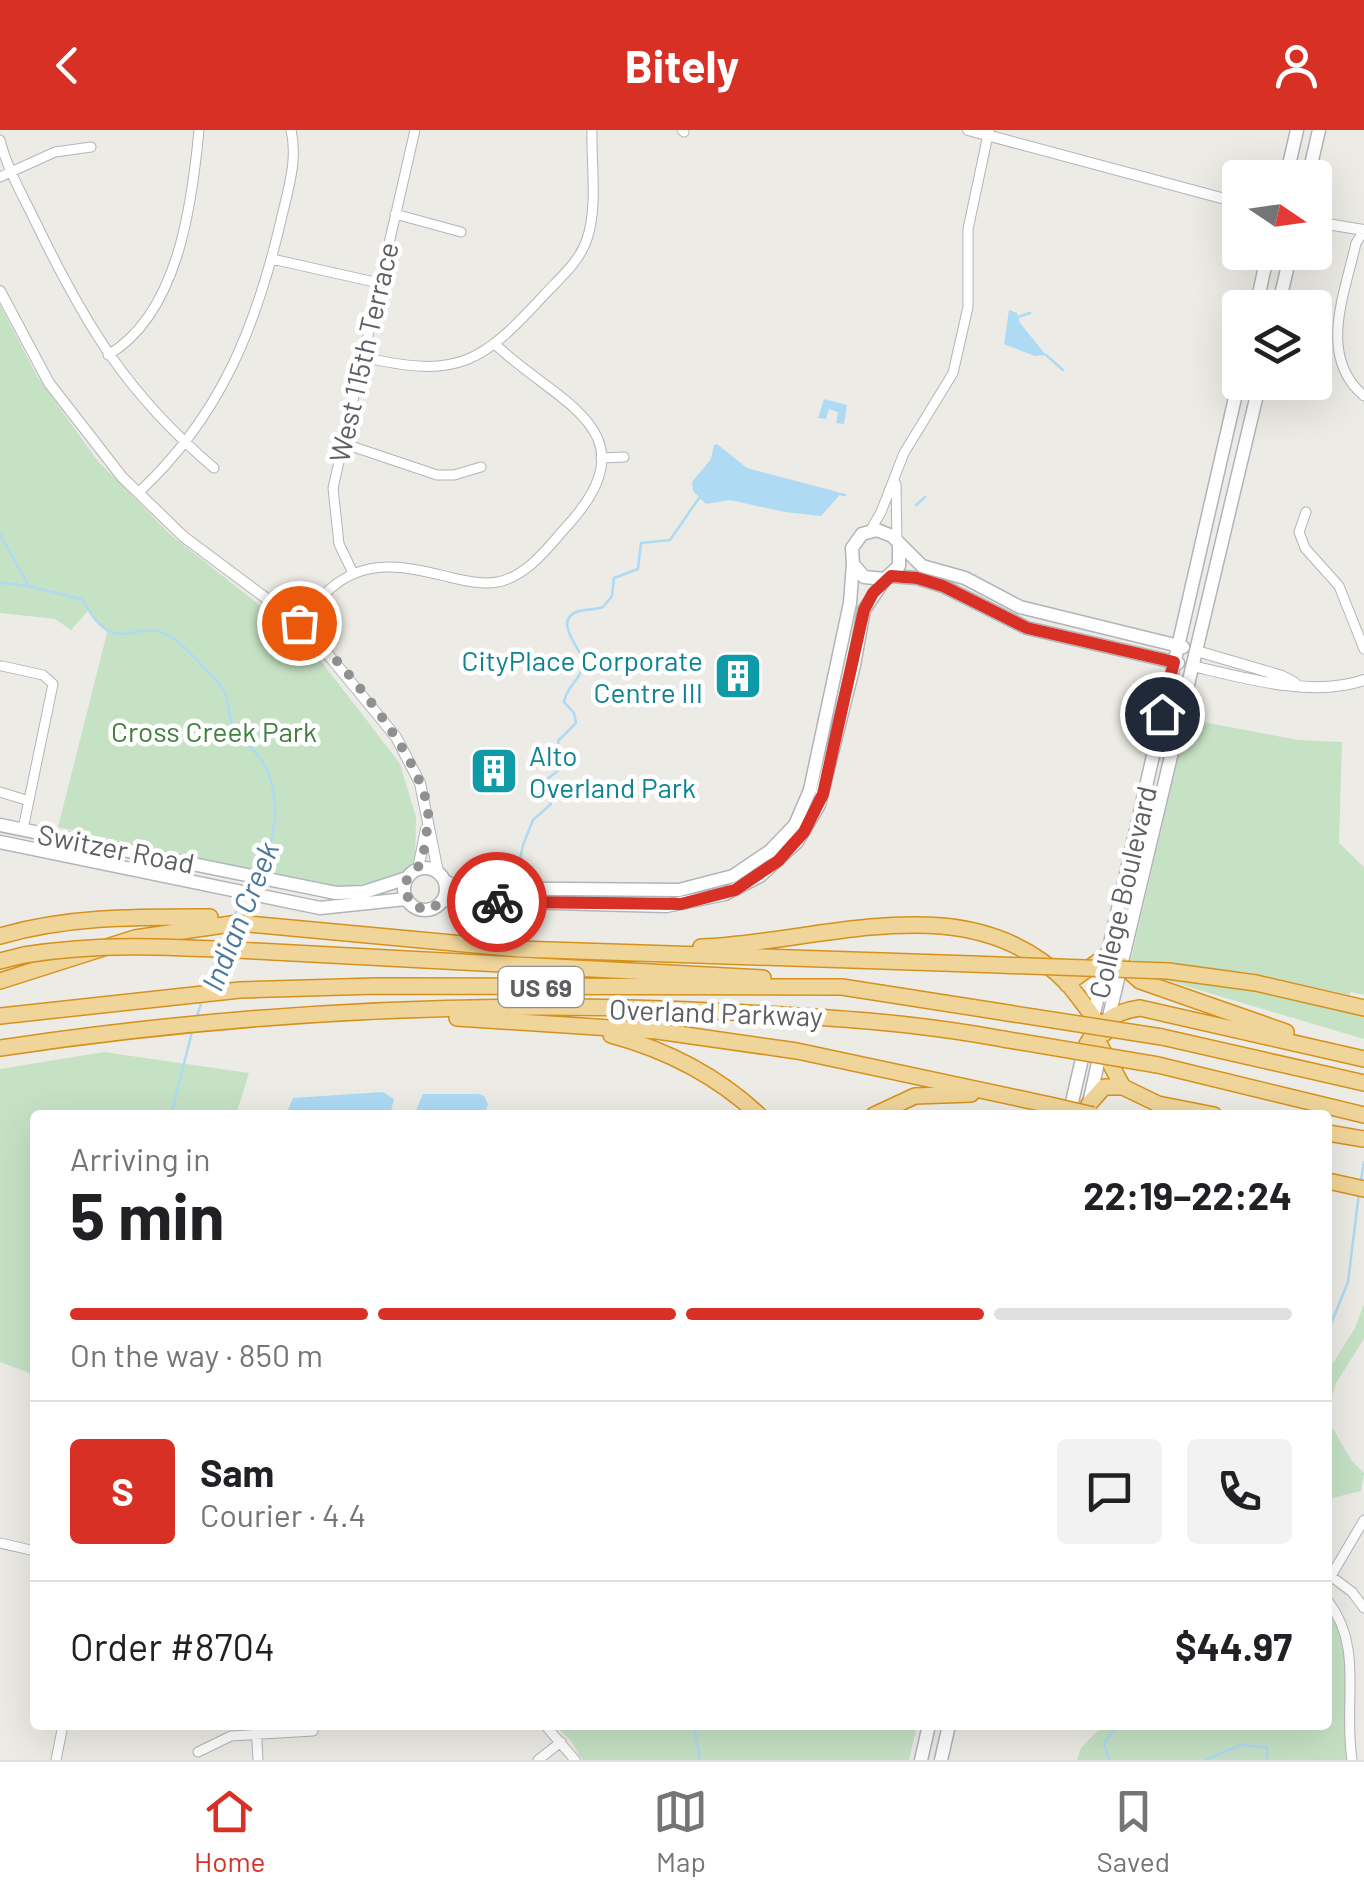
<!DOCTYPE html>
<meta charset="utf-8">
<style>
:root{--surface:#fff;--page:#f2f2f2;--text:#202124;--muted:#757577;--line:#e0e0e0;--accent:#d93025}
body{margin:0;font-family:Barlow,sans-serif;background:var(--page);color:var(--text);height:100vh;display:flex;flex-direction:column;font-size:38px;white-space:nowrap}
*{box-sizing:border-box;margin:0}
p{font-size:32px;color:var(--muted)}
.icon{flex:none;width:55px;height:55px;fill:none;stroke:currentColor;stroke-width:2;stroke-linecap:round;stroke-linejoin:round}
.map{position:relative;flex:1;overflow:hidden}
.panel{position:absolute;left:30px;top:980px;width:1302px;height:620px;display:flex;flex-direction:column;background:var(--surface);border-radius:10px;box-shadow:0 10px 40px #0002}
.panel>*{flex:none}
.needle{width:65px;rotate:103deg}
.controls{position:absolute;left:1222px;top:30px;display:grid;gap:20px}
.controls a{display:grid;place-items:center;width:110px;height:110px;border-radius:10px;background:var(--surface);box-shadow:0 10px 40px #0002;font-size:50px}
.pin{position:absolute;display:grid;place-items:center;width:85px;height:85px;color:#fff;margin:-42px;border:5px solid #fff;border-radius:50%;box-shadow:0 2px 10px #0007}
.courier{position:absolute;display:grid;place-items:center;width:100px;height:100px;margin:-50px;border:8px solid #d93025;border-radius:50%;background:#fff;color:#222;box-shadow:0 2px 12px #0007}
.summary em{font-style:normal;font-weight:700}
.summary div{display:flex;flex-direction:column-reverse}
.summary{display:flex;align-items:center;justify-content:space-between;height:170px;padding:0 40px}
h1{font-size:65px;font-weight:700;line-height:75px}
.bar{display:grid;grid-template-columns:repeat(4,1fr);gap:15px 10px;align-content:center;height:120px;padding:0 40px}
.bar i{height:12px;border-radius:8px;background:var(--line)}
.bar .active{background:var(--accent)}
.bar p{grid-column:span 4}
.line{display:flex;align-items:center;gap:25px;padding:0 40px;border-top:2px solid var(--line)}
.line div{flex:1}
.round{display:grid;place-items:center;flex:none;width:105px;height:105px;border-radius:10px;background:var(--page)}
header{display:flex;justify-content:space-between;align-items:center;height:130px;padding:0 40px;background:var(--accent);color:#fff;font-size:45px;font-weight:700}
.menu{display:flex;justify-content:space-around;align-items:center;height:140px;border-top:2px solid var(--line);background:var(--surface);font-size:28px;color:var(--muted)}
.menu a{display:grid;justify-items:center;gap:5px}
.menu .active{color:var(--accent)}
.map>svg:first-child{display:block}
.green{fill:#c6e2c5}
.water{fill:#aedaf4}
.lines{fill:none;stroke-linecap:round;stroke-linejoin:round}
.stream{stroke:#aedaf4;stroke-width:2.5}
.minor-casing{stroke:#b2b5b8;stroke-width:11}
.tertiary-casing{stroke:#b2b5b8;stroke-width:12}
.secondary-casing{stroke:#b1b4b8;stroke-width:15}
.motorway-casing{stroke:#d6911c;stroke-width:18}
.minor{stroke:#fff;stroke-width:9}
.tertiary{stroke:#fff;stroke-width:10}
.secondary{stroke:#fff;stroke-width:12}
.motorway{stroke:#f0d59a;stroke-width:15}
.motorway-bridge-casing{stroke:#d6911c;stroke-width:18;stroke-linecap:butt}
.motorway-bridge{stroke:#f0d59a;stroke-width:15}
.done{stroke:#8f9190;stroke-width:10;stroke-dasharray:0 18}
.route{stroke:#d93025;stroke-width:12}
.labels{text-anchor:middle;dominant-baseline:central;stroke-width:9;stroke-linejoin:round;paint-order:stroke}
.shield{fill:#fff;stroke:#8e9092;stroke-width:2.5}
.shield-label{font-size:25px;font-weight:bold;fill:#5d6063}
.street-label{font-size:28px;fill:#5d6063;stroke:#fff}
.culture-label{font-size:28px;fill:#0d838f;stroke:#fff;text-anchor:end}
.park-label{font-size:28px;fill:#417f40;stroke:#fff}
.water-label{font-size:30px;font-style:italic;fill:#4a779c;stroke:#fff}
</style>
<header><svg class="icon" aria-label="back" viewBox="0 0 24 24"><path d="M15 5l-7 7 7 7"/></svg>Bitely<svg class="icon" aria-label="person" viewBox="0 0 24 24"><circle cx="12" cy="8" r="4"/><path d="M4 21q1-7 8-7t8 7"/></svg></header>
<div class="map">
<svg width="1364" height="1630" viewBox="0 0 1364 1630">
<rect width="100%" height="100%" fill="#edebe5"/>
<path class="green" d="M0,175L37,246L97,330L171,405L306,512L369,593L400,634L416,687L415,735L396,747L333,760L58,697L107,503L88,481L71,500L55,489L0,483Z
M1187,589L1298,610L1342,612L1339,713L1364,737V865L1351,862L1349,865L1252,843L1131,830Z
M1165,847L1250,859L1364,885V909L1165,850Z
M104,922L249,943L236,985H35V1245L0,1232V939Z
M1364,1174V1209L1336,1253L1328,1280V1241L1355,1198Z
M1328,1290L1351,1330L1364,1343L1361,1361L1328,1369Z
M1328,1476L1348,1507L1345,1594L1348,1630H1077L1081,1618L1103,1595H1328Z
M555,1595H917L909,1630H582L571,1611Z"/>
<path class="water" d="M1009,180L1017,183L1020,193L1046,225L1035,226L1004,214Z
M824,269L847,275L844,294L836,293L838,282L829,279L826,289L818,288Z
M717,314L747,338L838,362L839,366L821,386L785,382L730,370L706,374L693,361L692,352L711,329L714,315Z
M383,962L394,969L390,985H286L293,968Z
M423,964H478L484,966L488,974L485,985H414Z"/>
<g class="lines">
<path class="stream" d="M1018,187L1030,183
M1046,225L1063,240
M839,364L845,365
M916,375L925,367
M0,404L28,455
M0,453L29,456L83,470C117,536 138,479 177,511C185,517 221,554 224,561C230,572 227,587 234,597C243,612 260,623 267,640C281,672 276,713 258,743
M517,744L523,715L533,690L551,674L546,650L564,636L558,611L576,593L574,583L564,572C567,554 584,549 583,529C577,515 553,489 579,481C587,479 595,480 603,477L612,466L614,448L638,439L641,413L670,410L699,368
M234,786L244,767
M207,856L217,826
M196,889L203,868
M171,985L192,902
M1361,1050L1364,1032
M1328,1201L1348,1152L1359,1063
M694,1595L700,1630
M1109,1630L1104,1613L1118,1595
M1205,1630L1241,1615L1267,1618V1630"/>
<g class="minor-casing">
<path id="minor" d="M682,0L684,2
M0,10C7,39 24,68 37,95C86,196 127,264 214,338
M0,47L55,22L91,17
M395,84L461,102
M1364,101L1356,113C1345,164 1317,226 1364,266
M272,129L379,153
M108,225C178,184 192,75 199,0
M363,227C458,249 481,234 545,164C561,147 580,131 587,109C598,76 591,34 592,0
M342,313L437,345H454L481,337
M601,328L624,327
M896,354L897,412
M138,363C220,287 256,198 281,90C288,60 298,30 291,0
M1306,382L1299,402L1305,418L1339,456L1364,519
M870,401L881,382L904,323L953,243L968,177V99L989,0
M353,443L339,414L333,358L415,0
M299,493C310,482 318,469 330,459C365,428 403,436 445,446C462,450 480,455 498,452C529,445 548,417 568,395C654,300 556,273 496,215
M2,536L43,545L53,554L23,699
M0,662L26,670
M0,1413L35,1421
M1328,1444L1352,1462L1364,1478
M1328,1451L1364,1390
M1328,1471C1364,1518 1343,1572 1352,1630
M256,1595L258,1630
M545,1595L575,1630
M198,1622L231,1606L313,1601
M56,1630L63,1595
M538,1630L561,1612"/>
</g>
<g class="tertiary-casing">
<path id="tertiary" d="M968,0L1240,73
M1315,92L1364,100
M0,161L49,253L122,347L184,407L307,499L396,607L420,653L438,742
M1197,521L1282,546L1295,553
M1193,536C1244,548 1314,568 1364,550
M418,739L426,699"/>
</g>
<g class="secondary-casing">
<path id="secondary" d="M1286,48L1297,0
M1308,48L1319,0
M1256,178L1268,122
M1278,178L1291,122
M899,415V436L885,449L864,447L853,434L852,418L862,404L877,400L892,406L922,436L965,448L1020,477L1183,517
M891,446L917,448L943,456L1027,498L1178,533
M0,695L336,763L364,762L407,748
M0,712L320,778L406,769
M404 759a21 21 0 1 1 42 0a21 21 0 1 1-42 0Z
M445,751L458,758L679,760L733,746L770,721L795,695L810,660L850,473L853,434
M444,770L666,776L725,764L760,746L797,712L819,675L854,535L864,480L885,449
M1092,892L1240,246
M1107,895L1260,252
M1089,973L1101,919
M1069,985L1085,916
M921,1630L929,1595
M941,1630L949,1595"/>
</g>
<g class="motorway-casing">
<path id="motorway" d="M0,806C69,786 138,787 210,787
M701,817C822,813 970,751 1068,854C1081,869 1093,887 1105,903
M274,822L763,848
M0,831L24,825
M1122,835L1140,851L1286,902
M1168,841L1256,853L1364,878
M0,851L135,808L238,793L518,819L972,834
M1067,854L1107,825
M0,886L240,860L377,856L842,857L1008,883
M457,888L657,901L797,921L1050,975
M1090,897L1123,957L1158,974L1214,985
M611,905C667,920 716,945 759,985
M1162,907L1364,953
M0,918C241,882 488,869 732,882C824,887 913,892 1003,909
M1083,922C1095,896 1111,882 1140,878L1364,929
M1158,935L1364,985
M1089,974L1104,957H1123
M874,985L915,966L971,964
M1328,1003L1364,1009
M1328,1051L1364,1059"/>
</g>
<use href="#minor" class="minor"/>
<use href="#tertiary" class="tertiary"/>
<use href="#secondary" class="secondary"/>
<use href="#motorway" class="motorway"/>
<g class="motorway-bridge-casing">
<path id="motorway-bridge" d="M24,825C108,811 190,818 274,822
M972,834L1168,841
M1008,883L1162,907
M1003,909L1158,935
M1050,975L1093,985"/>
</g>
<use href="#motorway-bridge" class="motorway-bridge"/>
</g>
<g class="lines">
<path class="done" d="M299,493C338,526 434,639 428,692C426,704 425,727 418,737C414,744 408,746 404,755L410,774L428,781L444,770L497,772"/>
<path class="route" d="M497,772L681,774L735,760L778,731L804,702L823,664L864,480L873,463L891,446L917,448L943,456L1027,498L1174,532L1162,584"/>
</g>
<defs>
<g id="building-square" transform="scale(2.5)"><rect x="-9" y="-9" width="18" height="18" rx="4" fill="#0f9aa8" stroke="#fff"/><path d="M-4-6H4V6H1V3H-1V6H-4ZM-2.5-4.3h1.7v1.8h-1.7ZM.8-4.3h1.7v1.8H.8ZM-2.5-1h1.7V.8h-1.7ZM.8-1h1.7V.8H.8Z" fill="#fff"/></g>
</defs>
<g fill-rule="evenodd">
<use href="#building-square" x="738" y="546"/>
<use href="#building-square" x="494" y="641"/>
</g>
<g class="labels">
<rect class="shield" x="498.5" y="837" width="85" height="40" rx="8"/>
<g class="shield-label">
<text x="541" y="857">US 69</text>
</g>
<g class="street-label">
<text transform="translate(363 222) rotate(-77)">West 115th Terrace</text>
<text transform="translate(116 718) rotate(11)">Switzer Road</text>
<text transform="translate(1122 762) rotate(-77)">College Boulevard</text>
<text transform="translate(716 882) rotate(2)">Overland Parkway</text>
</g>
<g class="culture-label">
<text x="703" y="530">CityPlace Corporate<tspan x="703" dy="32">Centre III</tspan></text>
<text x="529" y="625" text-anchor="start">Alto<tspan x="529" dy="32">Overland Park</tspan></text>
</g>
<g class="park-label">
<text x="214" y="601">Cross Creek Park</text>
</g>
<g class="water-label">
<text transform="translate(239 786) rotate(-68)">Indian Creek</text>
</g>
</g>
</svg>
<div class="controls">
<a><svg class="needle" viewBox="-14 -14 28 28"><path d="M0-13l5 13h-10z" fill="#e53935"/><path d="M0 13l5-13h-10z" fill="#757577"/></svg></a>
<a><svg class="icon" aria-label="layers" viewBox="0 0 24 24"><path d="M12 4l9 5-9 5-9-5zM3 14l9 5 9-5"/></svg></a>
</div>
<div class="pin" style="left:299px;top:493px;background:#ea580c"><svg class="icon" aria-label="bag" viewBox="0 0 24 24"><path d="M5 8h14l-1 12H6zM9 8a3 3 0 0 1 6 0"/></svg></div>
<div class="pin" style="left:1162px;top:584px;background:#1f2937"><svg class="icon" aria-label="home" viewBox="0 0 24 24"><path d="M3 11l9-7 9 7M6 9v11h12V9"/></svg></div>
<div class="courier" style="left:497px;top:772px"><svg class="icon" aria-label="bike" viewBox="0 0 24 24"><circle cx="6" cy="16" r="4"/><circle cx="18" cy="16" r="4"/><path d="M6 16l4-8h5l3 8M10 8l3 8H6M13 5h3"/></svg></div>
<section class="panel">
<div class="summary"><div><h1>5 min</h1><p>Arriving in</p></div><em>22:19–22:24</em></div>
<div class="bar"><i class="active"></i><i class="active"></i><i class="active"></i><i></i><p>On the way · 850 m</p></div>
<div class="line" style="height:180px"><b class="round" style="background:var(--accent);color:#fff">S</b><div><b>Sam</b><p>Courier · 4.4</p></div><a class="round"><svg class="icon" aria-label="chat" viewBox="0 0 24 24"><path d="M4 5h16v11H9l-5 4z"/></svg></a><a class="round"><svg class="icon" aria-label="phone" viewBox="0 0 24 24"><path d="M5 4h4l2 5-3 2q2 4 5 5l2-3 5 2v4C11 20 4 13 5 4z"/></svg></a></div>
<div class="line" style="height:130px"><div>Order #8704</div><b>$44.97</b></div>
</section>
</div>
<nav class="menu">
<a class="active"><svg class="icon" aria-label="home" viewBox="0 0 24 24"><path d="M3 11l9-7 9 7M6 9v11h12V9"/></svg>Home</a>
<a><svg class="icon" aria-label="map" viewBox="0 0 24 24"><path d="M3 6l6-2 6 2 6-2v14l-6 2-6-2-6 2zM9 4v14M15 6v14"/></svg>Map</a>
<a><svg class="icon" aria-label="saved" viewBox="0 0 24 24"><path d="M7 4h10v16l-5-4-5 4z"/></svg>Saved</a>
</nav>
